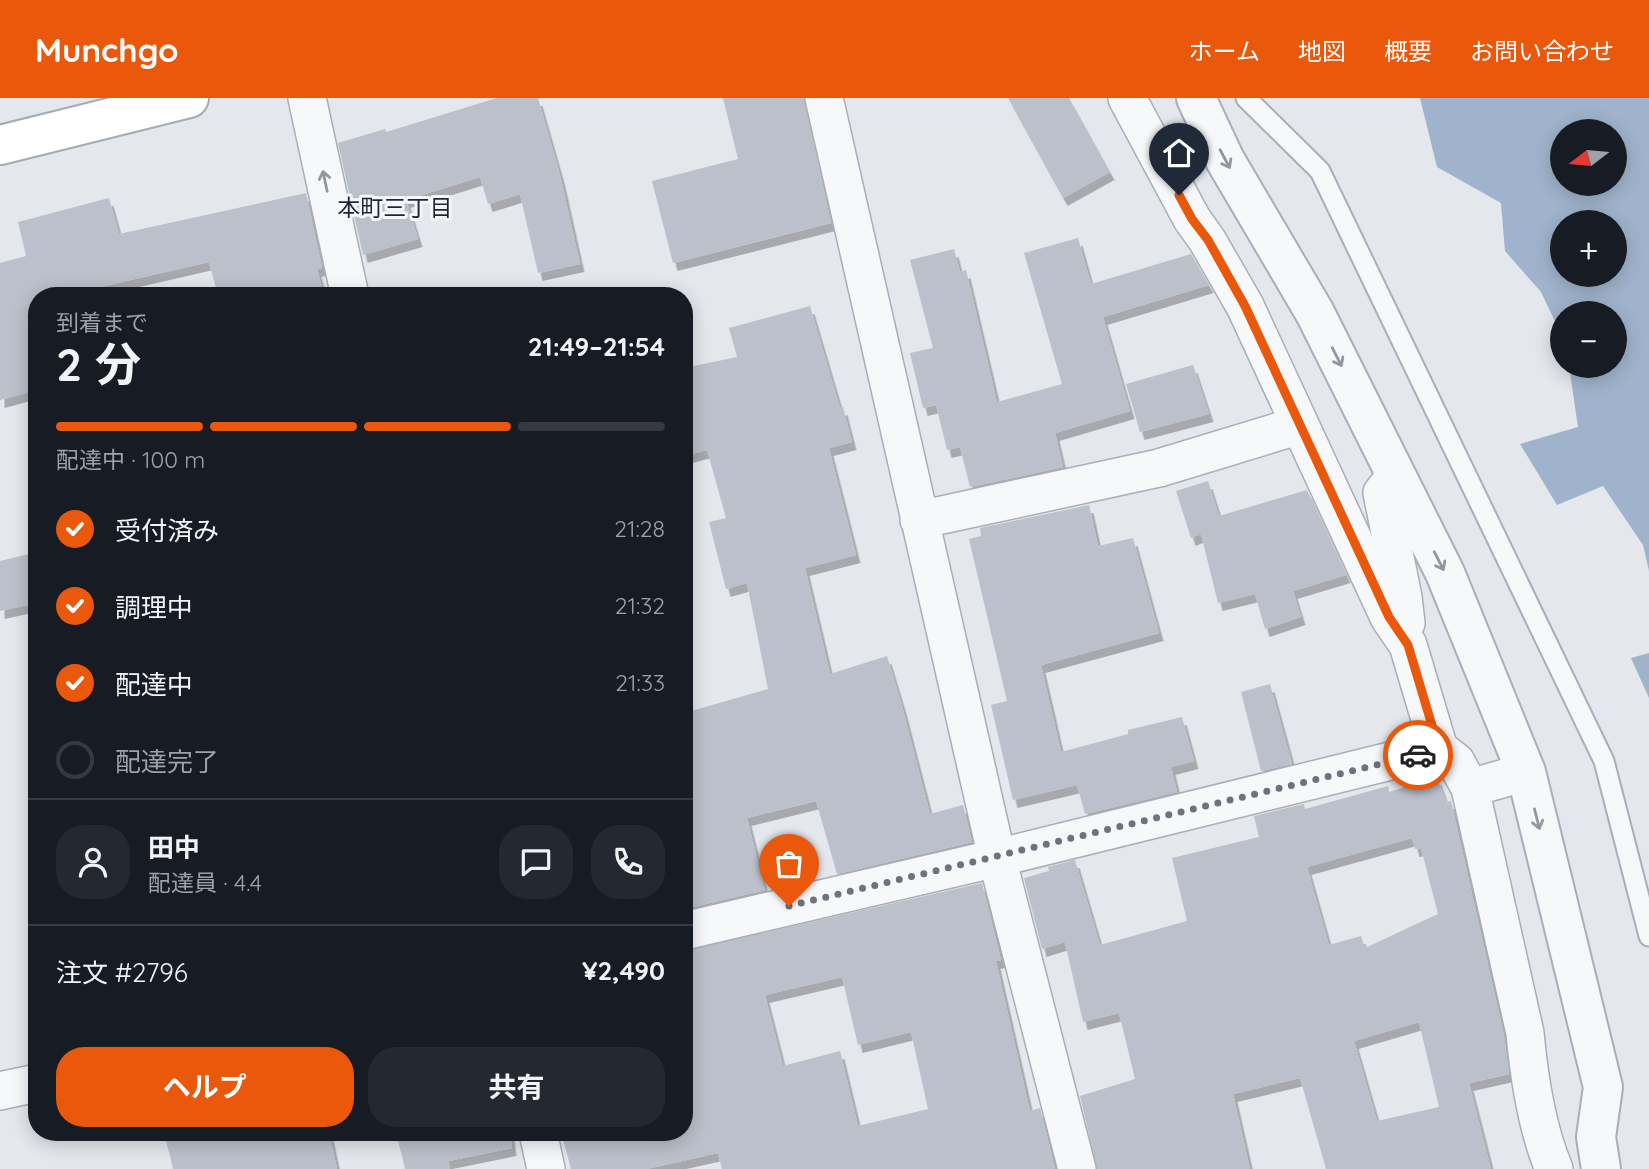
<!DOCTYPE html>
<html lang="ja">
<meta charset="utf-8">
<style>
:root{--surface:#171b24;--page:#242831;--text:#f1f3f6;--muted:#9ea1a6;--line:#363941;--accent:#ea580c}
body{margin:0;font-family:Quicksand,"Noto Sans JP",sans-serif;background:var(--page);color:var(--text);height:100vh;display:flex;flex-direction:column;font-size:26px;white-space:nowrap}
*{box-sizing:border-box;margin:0}
p{font-size:23px;color:var(--muted)}
.icon{flex:none;width:38px;height:38px;fill:none;stroke:currentColor;stroke-width:2;stroke-linecap:round;stroke-linejoin:round}
.map{position:relative;flex:1;overflow:hidden}
.panel{position:absolute;left:28px;top:189px;width:665px;height:854px;display:flex;flex-direction:column;background:var(--surface);border-radius:28px;box-shadow:0 4px 18px #0003}
.panel>*{flex:none}
.needle{width:46px;rotate:254deg}
.fabs{position:absolute;left:1550px;top:21px;display:grid;gap:14px}
.fabs a{display:grid;place-items:center;width:77px;height:77px;border-radius:50%;background:var(--surface);box-shadow:0 4px 18px #0003;font-size:35px}
.pin{position:absolute;display:grid;place-items:center;width:60px;height:60px;color:#fff;margin:-72px -30px;border-radius:50% 50% 50% 0;rotate:-45deg;box-shadow:0 0 7px #0007}
.pin .icon{rotate:45deg}
.courier{position:absolute;display:grid;place-items:center;width:70px;height:70px;margin:-35px;border:5px solid #ea580c;border-radius:50%;background:#fff;color:#222;box-shadow:0 2px 9px #0007}
.overview em{font-style:normal;font-weight:700}
.overview div{display:flex;flex-direction:column-reverse}
.overview{display:flex;align-items:center;justify-content:space-between;height:119px;padding:0 28px}
h1{font-size:46px;font-weight:700;line-height:52px}
.bar{display:grid;grid-template-columns:repeat(4,1fr);gap:10px 7px;align-content:center;height:84px;padding:0 28px}
.bar i{height:9px;border-radius:5px;background:var(--line)}
.bar .selected{background:var(--accent)}
.bar p{grid-column:span 4}
.line{display:flex;align-items:center;gap:18px;padding:0 28px;border-top:2px solid var(--line)}
.line div{flex:1}
.round{display:grid;place-items:center;flex:none;width:74px;height:74px;border-radius:28px;background:var(--page)}
ol{padding:0 28px;list-style:none}
li{display:flex;align-items:center;gap:21px;height:77px}
li p{margin-inline-start:auto}
li .icon{padding:7px;border-radius:50%;background:var(--accent);color:#fff;stroke-width:4}
li:last-child{color:var(--muted)}
li i{width:38px;height:38px;border:4px solid var(--line);border-radius:50%}
.primary-button{display:flex;gap:14px;margin-top:auto;padding:14px 28px}
.primary-button a{flex:1;height:80px;border-radius:28px;background:var(--accent);color:#fff;font-size:28px;font-weight:700;line-height:80px;text-align:center}
.primary-button a+a{background:var(--page);color:var(--text)}
header{display:flex;align-items:center;gap:42px;box-sizing:border-box;height:98px;padding:0 35px;background:var(--accent);color:#fff}
header strong{font-size:33px}
nav{display:flex;gap:38px;margin-inline-start:auto;font-size:24px}
.map>svg:first-child{display:block}
.water{fill:#9fb4cc;fill-rule:evenodd}
.building{fill:#bbc0ca;fill-rule:evenodd;filter:url(#shadow)}
.lines{fill:none;stroke-linecap:round;stroke-linejoin:round}
.service-casing{stroke:#a9aeb7;stroke-width:23}
.minor-casing{stroke:#a9aeb7;stroke-width:40}
.tertiary-casing{stroke:#a9aeb7;stroke-width:42}
.primary-casing{stroke:#a3abb8;stroke-width:42}
.service{stroke:#f7f8fa;stroke-width:19}
.minor{stroke:#f7f8fa;stroke-width:37}
.tertiary{stroke:#f7f8fa;stroke-width:38}
.primary{stroke:#fff;stroke-width:38}
.oneway{stroke:#9196a0}
.done{stroke:#6c737f;stroke-width:7;stroke-dasharray:0 12.6}
.route{stroke:#ea580c;stroke-width:9}
.labels{text-anchor:middle;dominant-baseline:central;stroke-width:6;stroke-linejoin:round;paint-order:stroke}
.neighbourhood-label{font-size:23px;fill:#1d2536;stroke:#f4f6f9}
</style>
<header>
<strong>Munchgo</strong>
<nav><a>ホーム</a><a>地図</a><a>概要</a><a>お問い合わせ</a></nav>
</header>
<div class="map">
<svg width="1649" height="1071" viewBox="0 0 1649 1071">
<defs>
<filter id="shadow"><feDropShadow dx="4.5" dy="8" stdDeviation="0" flood-color="#0004"/></filter>
</defs>
<rect width="100%" height="100%" fill="#e4e7ec"/>
<path class="water" d="M1420,0H1649V473L1643,447L1603,388L1557,407L1520,346L1578,329L1569,268H1615V215H1563V240L1541,194L1505,153L1501,105L1437,69ZM1563,33H1615V86H1563ZM1563,124H1615V177H1563Z
M1649,555V600L1631,560Z"/>
<path class="building" d="M497,0H538L560,77L580,166L538,175L520,96L488,106L480,79L406,102L418,141L363,157L338,45L385,31L386,34Z
M723,0H804L831,125L673,165L652,83L738,61Z
M1008,0H1069L1110,74L1063,100Z
M306,95L322,170L317,171L324,198H218L209,164L91,191L93,198H37V292L0,302V165L26,158L18,124L109,100L119,136Z
M1078,140L1091,186L1191,156L1209,187L1103,219L1130,313L1055,335L1063,369L970,389L960,349L947,352L936,307L923,310L910,255L933,250L910,162L954,151L960,174L966,172L997,304L1062,286L1024,155Z
M810,208L840,310L843,309L852,344L829,350L856,457L805,470L830,576L887,558L902,608L930,716L963,707L972,744L837,776L816,703L747,720L765,792L684,811V615L768,591L747,485L726,491L709,424L726,420L707,352L684,358V270L737,259L729,230Z
M1193,267L1209,316L1140,334L1126,286Z
M1208,383L1219,418L1307,392L1346,477L1293,493L1301,519L1265,531L1255,496L1218,505L1201,436L1191,440L1176,393Z
M1089,407L1098,448L1133,440L1159,535L1041,567L1061,654L1128,636V632L1182,619L1194,663L1171,669L1177,694L1085,716L1077,687L1013,702L991,607L1007,603L969,441L981,438L980,430Z
M29,456L37,489V505L0,513V463Z
M1270,586L1292,666L1261,673L1241,594Z
M1437,679L1446,704L1451,703L1504,938L1509,976L1469,985L1491,1071H1326L1300,980L1233,996L1250,1071H1097L1080,998L1135,981L1119,915L1083,924L1065,844L1042,851L1024,780L1049,773L1048,769L1075,762L1100,847L1187,823L1172,760L1259,739L1254,718L1304,706L1305,711L1388,688L1389,694ZM1412,740L1415,751L1421,750L1438,816L1365,850L1361,838L1329,847L1307,769ZM1419,924L1439,1009L1377,1023L1354,943Z
M982,785L1001,862L996,863L1030,1013L1040,1010L1055,1071H722L718,1055L646,1071H571L561,1034H684V853ZM842,879L858,947L911,934L928,1011L858,1028L840,953L783,968L765,897Z
M164,1034H329L337,1071H173Z
M396,1034H510L512,1050L448,1063L450,1071H405Z"/>
<g class="lines">
<g class="service-casing">
<path id="service" d="M1246,0L1320,73L1604,663L1649,838"/>
</g>
<g class="minor-casing">
<path id="minor" d="M307,0L350,198
M824,0L997,760L1077,1071
M1127,0L1192,121L1207,142L1245,208L1389,519L1408,547L1439,651
M1396,377L1382,395L1403,499L1406,525
M919,422L1159,370L1300,327
M1470,690L1525,935C1529,978 1537,1031 1554,1071
M684,833L997,760L1439,651L1456,664L1470,690L1526,674
M0,993L37,985
M538,1034L546,1071"/>
</g>
<g class="tertiary-casing">
<path id="tertiary" d="M1196,0L1225,62L1315,215L1445,475L1526,674L1603,989L1596,1039L1601,1071"/>
</g>
<g class="primary-casing">
<path id="primary" d="M0,47L189,0"/>
</g>
<use href="#service" class="service"/>
<use href="#minor" class="minor"/>
<use href="#tertiary" class="tertiary"/>
<use href="#primary" class="primary"/>
</g>
<defs><path id="oneway-shaft" d="M-6 0H5M1.5-3L5.5 0L1.5 3" fill="none" stroke-width="1.6" stroke-linecap="round" stroke-linejoin="round" transform="scale(1.75)"/></defs>
<g class="oneway">
<use href="#oneway-shaft" transform="translate(1225 61) rotate(62)"/>
<use href="#oneway-shaft" transform="translate(325 83) rotate(-102)"/>
<use href="#oneway-shaft" transform="translate(1337 259) rotate(63)"/>
<use href="#oneway-shaft" transform="translate(1439 463) rotate(63)"/>
<use href="#oneway-shaft" transform="translate(1537 721) rotate(76)"/>
</g>
<g class="lines">
<path class="done" d="M789,808L1418,657"/>
<path class="route" d="M1179,97L1192,121L1208,142L1245,208L1389,519L1408,547L1439,651L1418,657"/>
</g>
<g class="labels">
<g class="neighbourhood-label">
<text x="395" y="109">本町三丁目</text>
</g>
</g>
</svg>
<div class="fabs">
<a><svg class="needle" viewBox="-14 -14 28 28"><path d="M0-13l5 13h-10z" fill="#e53935"/><path d="M0 13l5-13h-10z" fill="#9ea1a6"/></svg></a>
<a>+</a>
<a>−</a>
</div>
<div class="pin" style="left:789px;top:808px;background:#ea580c"><svg class="icon" aria-label="bag" viewBox="0 0 24 24"><path d="M5 8h14l-1 12H6zM9 8a3 3 0 0 1 6 0"/></svg></div>
<div class="pin" style="left:1179px;top:97px;background:#1f2937"><svg class="icon" aria-label="home" viewBox="0 0 24 24"><path d="M3 11l9-7 9 7M6 9v11h12V9"/></svg></div>
<div class="courier" style="left:1418px;top:657px"><svg class="icon" aria-label="car" viewBox="0 0 24 24"><path d="M5 17H2v-5l4-1 3-4h7l3 4 3 1v5h-3M9 17h6M6 11h13"/><circle cx="7" cy="17" r="2"/><circle cx="17" cy="17" r="2"/></svg></div>
<section class="panel">
<div class="overview"><div><h1>2 分</h1><p>到着まで</p></div><em>21:49–21:54</em></div>
<div class="bar"><i class="selected"></i><i class="selected"></i><i class="selected"></i><i></i><p>配達中 · 100 m</p></div>
<ol>
<li><svg class="icon" aria-label="check" viewBox="0 0 24 24"><path d="M5 12l5 5 9-10"/></svg>受付済み<p>21:28</p></li>
<li><svg class="icon" aria-label="check" viewBox="0 0 24 24"><path d="M5 12l5 5 9-10"/></svg>調理中<p>21:32</p></li>
<li><svg class="icon" aria-label="check" viewBox="0 0 24 24"><path d="M5 12l5 5 9-10"/></svg>配達中<p>21:33</p></li>
<li><i></i>配達完了</li>
</ol>
<div class="line" style="height:126px"><a class="round"><svg class="icon" aria-label="person" viewBox="0 0 24 24"><circle cx="12" cy="8" r="4"/><path d="M4 21q1-7 8-7t8 7"/></svg></a><div><b>田中</b><p>配達員 · 4.4</p></div><a class="round"><svg class="icon" aria-label="chat" viewBox="0 0 24 24"><path d="M4 5h16v11H9l-5 4z"/></svg></a><a class="round"><svg class="icon" aria-label="phone" viewBox="0 0 24 24"><path d="M5 4h4l2 5-3 2q2 4 5 5l2-3 5 2v4C11 20 4 13 5 4z"/></svg></a></div>
<div class="line" style="height:91px"><div>注文 #2796</div><b>¥2,490</b></div>
<div class="primary-button"><a>ヘルプ</a><a>共有</a></div>
</section>
</div>
